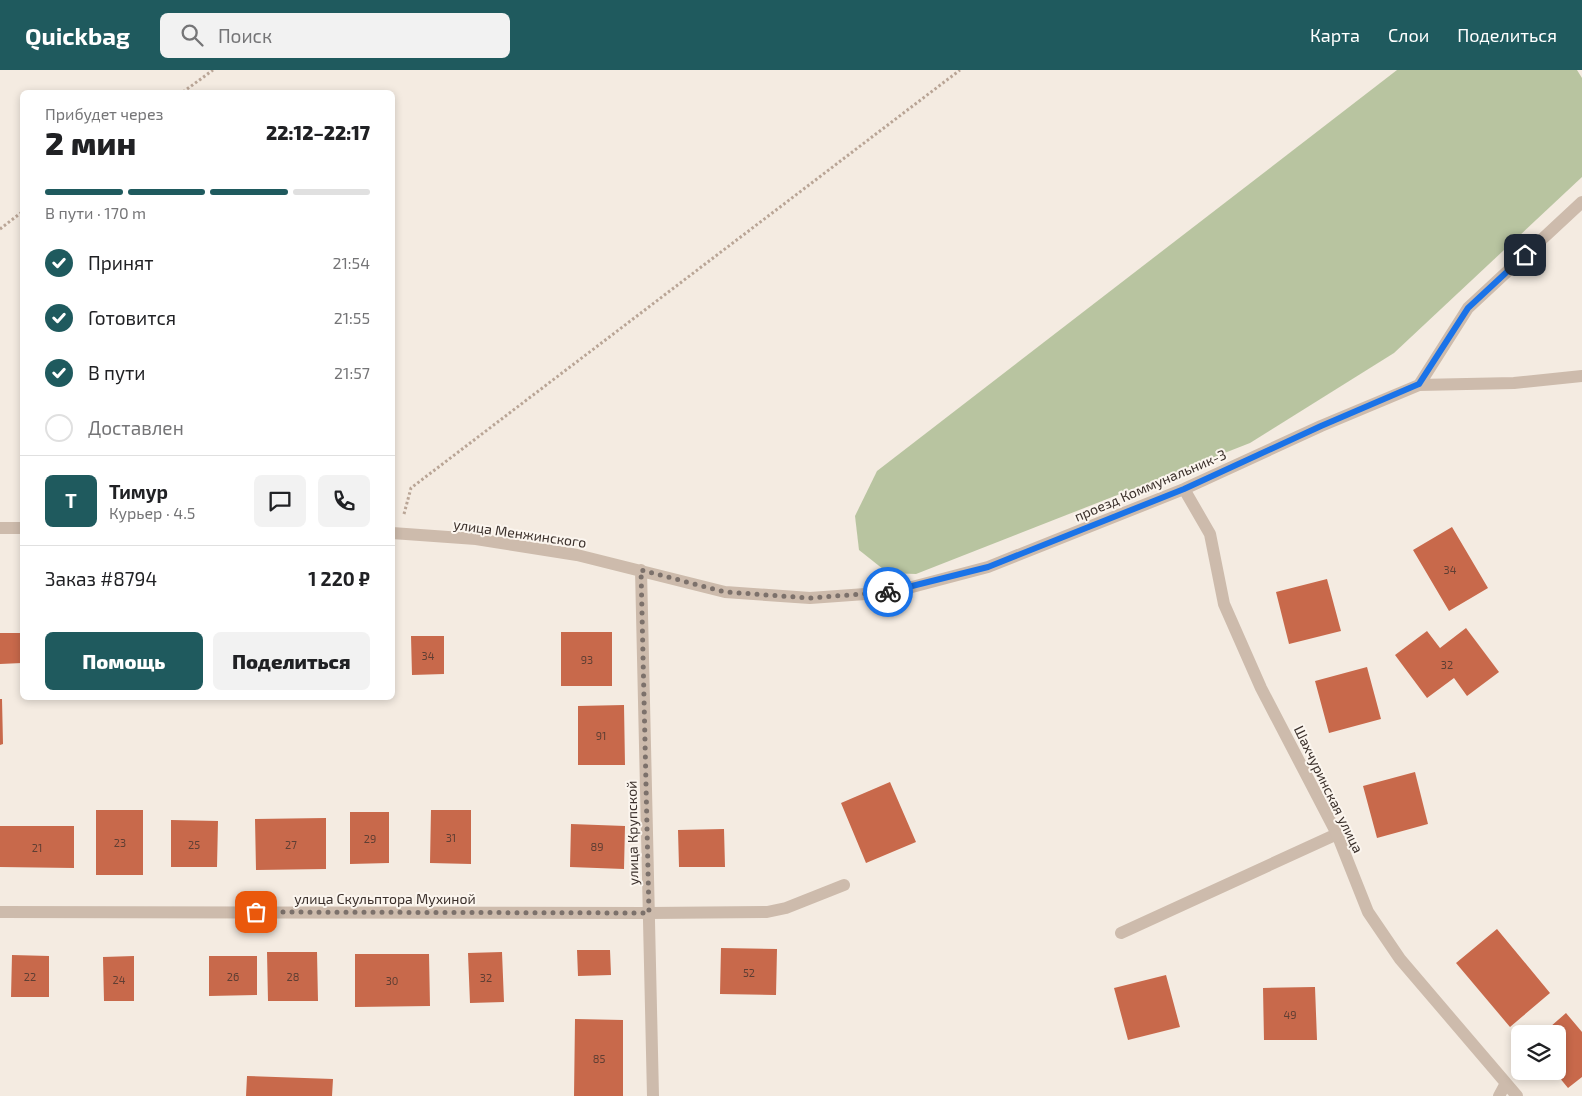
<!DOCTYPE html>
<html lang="ru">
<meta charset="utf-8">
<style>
:root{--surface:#fff;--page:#f2f2f2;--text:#202124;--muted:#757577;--line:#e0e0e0;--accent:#1f5a5e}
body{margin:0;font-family:"Exo 2",sans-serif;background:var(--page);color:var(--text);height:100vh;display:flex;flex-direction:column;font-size:19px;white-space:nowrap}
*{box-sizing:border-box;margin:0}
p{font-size:16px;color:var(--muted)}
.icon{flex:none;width:28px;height:28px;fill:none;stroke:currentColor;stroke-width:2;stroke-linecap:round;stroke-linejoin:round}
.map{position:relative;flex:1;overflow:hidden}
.details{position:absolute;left:20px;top:20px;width:375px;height:610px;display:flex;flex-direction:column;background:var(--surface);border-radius:8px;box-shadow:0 2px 8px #0003}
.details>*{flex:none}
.buttons{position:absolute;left:1511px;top:955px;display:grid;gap:10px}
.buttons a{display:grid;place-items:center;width:55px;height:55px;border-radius:8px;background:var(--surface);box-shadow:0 2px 8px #0003;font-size:25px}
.pin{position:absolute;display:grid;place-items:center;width:42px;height:42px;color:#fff;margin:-21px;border-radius:10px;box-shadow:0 2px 8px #0006}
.courier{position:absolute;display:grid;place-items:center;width:50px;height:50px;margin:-25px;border:4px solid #1a73e8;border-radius:50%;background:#fff;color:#222;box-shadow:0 1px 6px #0007}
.summary em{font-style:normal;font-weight:800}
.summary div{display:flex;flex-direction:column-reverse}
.summary{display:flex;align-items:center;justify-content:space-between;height:85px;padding:0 25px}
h1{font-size:32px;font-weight:800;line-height:38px}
.bar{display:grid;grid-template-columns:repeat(4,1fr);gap:8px 5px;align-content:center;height:60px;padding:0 25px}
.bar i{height:6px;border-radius:4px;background:var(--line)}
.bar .on{background:var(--accent)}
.bar p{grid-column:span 4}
.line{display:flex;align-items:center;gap:12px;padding:0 25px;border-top:1px solid var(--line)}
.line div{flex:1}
.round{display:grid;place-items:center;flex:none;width:52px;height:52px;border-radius:8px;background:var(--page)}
ol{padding:0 25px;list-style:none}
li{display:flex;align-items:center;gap:15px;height:55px}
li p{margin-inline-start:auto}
li .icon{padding:5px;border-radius:50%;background:var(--accent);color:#fff;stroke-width:4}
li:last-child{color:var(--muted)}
li i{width:28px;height:28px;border:2px solid var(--line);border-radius:50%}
.cta{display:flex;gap:10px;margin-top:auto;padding:10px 25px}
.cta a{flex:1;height:58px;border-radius:8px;background:var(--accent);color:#fff;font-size:20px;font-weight:800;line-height:58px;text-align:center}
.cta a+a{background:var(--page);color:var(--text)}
header{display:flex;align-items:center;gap:30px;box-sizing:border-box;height:70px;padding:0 25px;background:var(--accent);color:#fff}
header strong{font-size:24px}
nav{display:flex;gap:28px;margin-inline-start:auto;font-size:18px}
.search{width:350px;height:45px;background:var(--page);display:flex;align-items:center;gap:12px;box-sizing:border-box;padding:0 18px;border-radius:8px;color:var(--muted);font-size:19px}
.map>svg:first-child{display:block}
.green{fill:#b8c4a0}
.building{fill:#c8694b}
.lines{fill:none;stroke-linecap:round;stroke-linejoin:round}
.path{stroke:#b9a596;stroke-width:3;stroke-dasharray:2.5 2.5;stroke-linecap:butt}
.service{stroke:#cdbbac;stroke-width:12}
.minor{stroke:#cdbbac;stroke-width:12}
.done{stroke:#7c716b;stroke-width:5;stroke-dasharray:0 9}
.route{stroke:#1a73e8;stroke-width:6}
.labels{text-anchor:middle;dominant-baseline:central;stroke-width:4;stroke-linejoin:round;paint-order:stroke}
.number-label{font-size:11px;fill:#5e3e33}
.street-label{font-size:14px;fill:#3b302b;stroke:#fbf5ee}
</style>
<header>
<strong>Quickbag</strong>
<div class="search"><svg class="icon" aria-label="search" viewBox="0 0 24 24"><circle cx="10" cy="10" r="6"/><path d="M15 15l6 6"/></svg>Поиск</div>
<nav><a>Карта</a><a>Слои</a><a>Поделиться</a></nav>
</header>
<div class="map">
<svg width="1582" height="1026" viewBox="0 0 1582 1026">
<rect width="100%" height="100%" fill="#f4ebe1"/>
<path class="green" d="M1397,0H1577L1582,8V107L1394,283L1250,373L916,504L888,503L859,480L855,446L877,401Z"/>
<path class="building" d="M1452,457L1488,518L1449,541L1413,480Z
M1327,509L1341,561L1289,574L1276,522Z
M1466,558L1499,602L1467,626L1454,608L1427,628L1395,585L1427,561L1440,578Z
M561,562H612V616H561Z
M0,563H22V593L0,594Z
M411,566H444V604L412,605Z
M1367,597L1381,649L1329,663L1315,611Z
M0,629H2L3,674L0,675Z
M624,635L625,695H578V636Z
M1415,702L1428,754L1377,768L1363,716Z
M890,712L916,772L866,793L841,733Z
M96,740H143V805H96Z
M431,740H471V794L430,793Z
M350,742H389V793L350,794Z
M326,748V799L256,800L255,749Z
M171,750L218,751L217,797H171Z
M571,754L625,756L624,799L570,797Z
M0,756H74V798L0,797Z
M724,759L725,797H679L678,760Z
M1497,859L1550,923L1510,957L1456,893Z
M721,878L777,879L776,925L720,924Z
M577,880H610L611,905L578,906Z
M267,882H317L318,931H268Z
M502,882L504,932L470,933L468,883Z
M355,884H429L430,936L355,937Z
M12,885L49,886V927H11Z
M134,886V931H104L103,887Z
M209,886H257V925L209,926Z
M1166,905L1180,957L1128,970L1114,918Z
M1315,917L1317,970H1264L1263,918Z
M1566,943L1582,962V1007L1568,1018L1554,1001H1558V964H1542Z
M575,949L623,950V1026H574Z
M247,1006L333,1009L332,1026H246Z"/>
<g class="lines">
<path class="path" d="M183,22L213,0
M0,159L22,142
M404,444L411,418L960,0"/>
<path class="service" d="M649,843L767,842L786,838L844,815
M1121,863L1337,764"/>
<path class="minor" d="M1419,315L1514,313L1582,306
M1184,419L1210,464L1224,534L1261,618L1337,764L1368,842L1400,889L1517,1026
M0,458H22
M392,463L476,469L577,485L725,522L810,528L893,522L988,497L1184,419L1321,356L1419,315L1468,238L1582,132
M641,500L653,1026
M0,842L649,843
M1499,1026L1506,1013"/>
</g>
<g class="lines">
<path class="done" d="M256,842L649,843L641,500L725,522L810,528L888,522"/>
<path class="route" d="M888,522L988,497L1184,419L1321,356L1419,314L1468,238L1525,185"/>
</g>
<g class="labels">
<g class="number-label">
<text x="1450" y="499">34</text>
<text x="428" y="585">34</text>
<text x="587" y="589">93</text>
<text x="1447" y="594">32</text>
<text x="601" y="665">91</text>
<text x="451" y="767">31</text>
<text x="370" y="768">29</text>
<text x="120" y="772">23</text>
<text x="194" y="774">25</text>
<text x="291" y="774">27</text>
<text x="597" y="776">89</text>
<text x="37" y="777">21</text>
<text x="749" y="902">52</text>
<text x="30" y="906">22</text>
<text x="233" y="906">26</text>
<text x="293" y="906">28</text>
<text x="486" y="907">32</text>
<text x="119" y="909">24</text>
<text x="392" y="910">30</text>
<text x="1290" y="944">49</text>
<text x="599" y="988">85</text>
</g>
<g class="street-label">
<text transform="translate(1150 415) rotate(-23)">проезд Коммунальник-3</text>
<text transform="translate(520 463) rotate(8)">улица Менжинского</text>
<text transform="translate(1329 719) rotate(64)">Шахчуринская улица</text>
<text transform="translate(632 763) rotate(-91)">улица Крупской</text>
<text x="385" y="828">улица Скульптора Мухиной</text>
</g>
</g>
</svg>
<div class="buttons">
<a><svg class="icon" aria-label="layers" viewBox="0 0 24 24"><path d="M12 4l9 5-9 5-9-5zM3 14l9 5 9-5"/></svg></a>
</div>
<div class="pin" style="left:256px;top:842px;background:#ea580c"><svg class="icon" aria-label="bag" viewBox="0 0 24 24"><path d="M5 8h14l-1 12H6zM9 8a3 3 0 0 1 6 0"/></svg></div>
<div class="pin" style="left:1525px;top:185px;background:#1f2937"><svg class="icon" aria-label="home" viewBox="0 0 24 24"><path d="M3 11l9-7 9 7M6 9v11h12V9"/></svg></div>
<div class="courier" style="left:888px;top:522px"><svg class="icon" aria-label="bike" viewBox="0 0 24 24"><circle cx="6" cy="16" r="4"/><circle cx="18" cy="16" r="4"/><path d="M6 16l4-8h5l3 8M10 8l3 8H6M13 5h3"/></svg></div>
<section class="details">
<div class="summary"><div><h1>2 мин</h1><p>Прибудет через</p></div><em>22:12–22:17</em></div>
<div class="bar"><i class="on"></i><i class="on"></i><i class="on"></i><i></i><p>В пути · 170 m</p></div>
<ol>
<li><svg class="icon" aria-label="check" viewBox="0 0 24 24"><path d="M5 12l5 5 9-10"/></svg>Принят<p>21:54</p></li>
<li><svg class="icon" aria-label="check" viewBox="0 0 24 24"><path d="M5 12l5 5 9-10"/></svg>Готовится<p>21:55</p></li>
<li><svg class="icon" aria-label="check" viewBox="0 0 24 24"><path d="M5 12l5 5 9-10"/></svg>В пути<p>21:57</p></li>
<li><i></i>Доставлен</li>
</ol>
<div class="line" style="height:90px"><b class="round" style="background:var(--accent);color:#fff">Т</b><div><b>Тимур</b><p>Курьер · 4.5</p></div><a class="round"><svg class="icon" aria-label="chat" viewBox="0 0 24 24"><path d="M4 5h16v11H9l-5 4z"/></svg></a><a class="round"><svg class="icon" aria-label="phone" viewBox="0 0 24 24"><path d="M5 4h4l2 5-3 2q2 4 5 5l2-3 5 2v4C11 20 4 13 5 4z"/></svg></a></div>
<div class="line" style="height:65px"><div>Заказ #8794</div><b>1 220 ₽</b></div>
<div class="cta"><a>Помощь</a><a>Поделиться</a></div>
</section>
</div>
